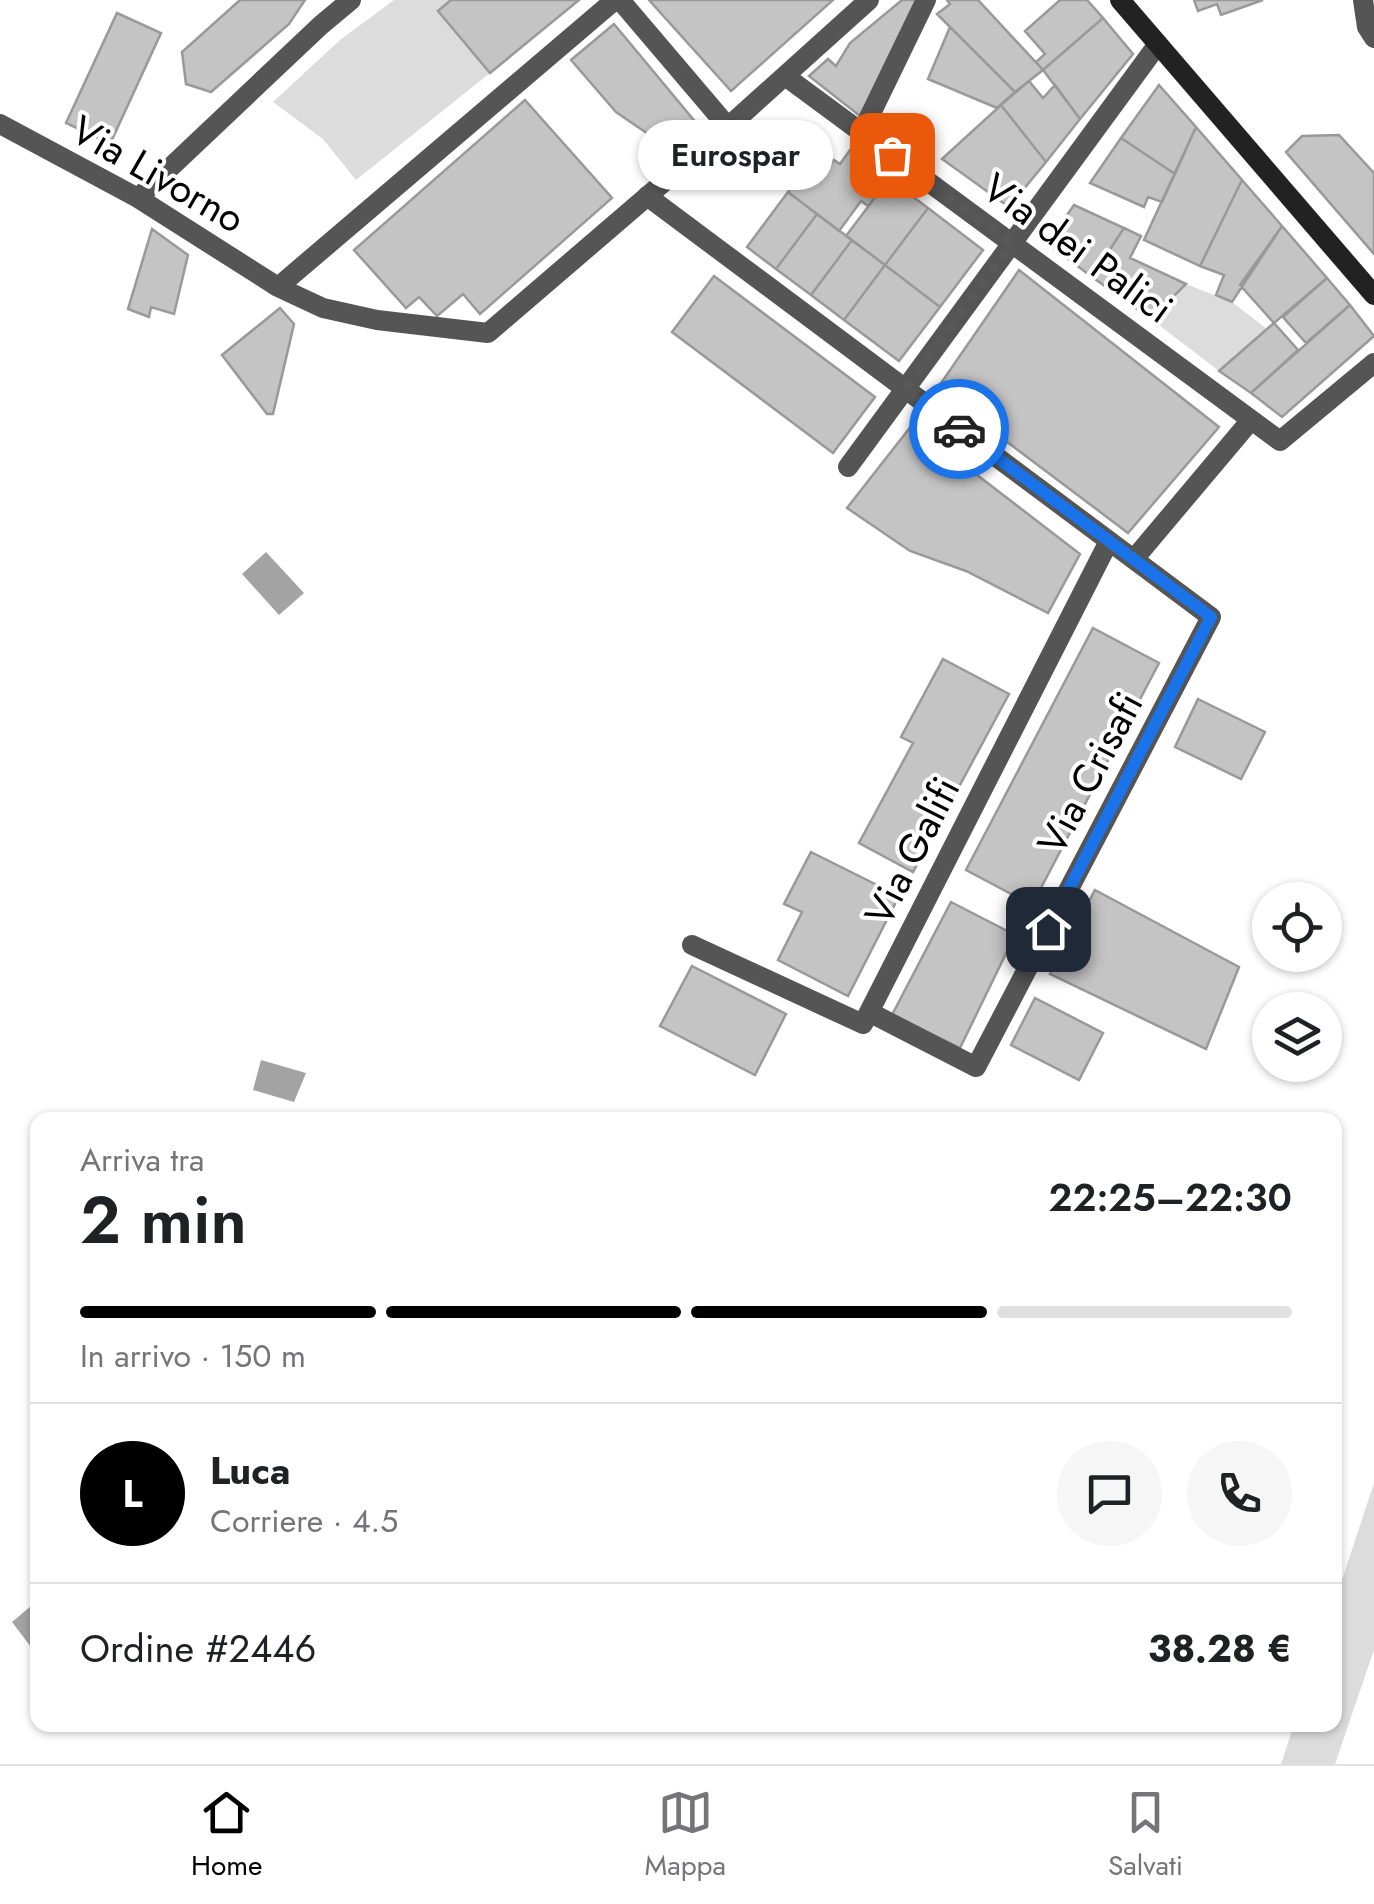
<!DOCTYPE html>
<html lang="it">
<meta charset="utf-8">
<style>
:root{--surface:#fff;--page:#f6f6f6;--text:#202124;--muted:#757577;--line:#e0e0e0;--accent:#000}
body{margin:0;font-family:Jost,sans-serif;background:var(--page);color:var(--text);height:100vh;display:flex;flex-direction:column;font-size:38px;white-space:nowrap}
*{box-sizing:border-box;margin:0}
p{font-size:32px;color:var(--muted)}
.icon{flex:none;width:55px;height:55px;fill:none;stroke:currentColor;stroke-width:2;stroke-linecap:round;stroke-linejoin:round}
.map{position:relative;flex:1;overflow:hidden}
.sheet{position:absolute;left:30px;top:1112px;width:1312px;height:620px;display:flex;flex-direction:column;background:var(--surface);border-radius:20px;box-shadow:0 2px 8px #0004}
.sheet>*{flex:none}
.controls{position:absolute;left:1252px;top:882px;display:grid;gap:20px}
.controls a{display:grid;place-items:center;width:90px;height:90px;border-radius:50%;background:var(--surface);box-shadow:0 2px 8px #0004;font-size:50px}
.pin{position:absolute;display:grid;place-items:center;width:85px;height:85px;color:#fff;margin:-42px;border-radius:20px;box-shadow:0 5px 15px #0006}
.courier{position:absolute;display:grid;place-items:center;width:100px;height:100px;margin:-50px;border:8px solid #1a73e8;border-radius:50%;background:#fff;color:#222;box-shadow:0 2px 12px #0007}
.bubble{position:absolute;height:70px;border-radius:35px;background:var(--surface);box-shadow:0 2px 8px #0004;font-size:32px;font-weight:600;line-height:70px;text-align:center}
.overview em{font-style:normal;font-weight:600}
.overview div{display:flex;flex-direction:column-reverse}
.overview{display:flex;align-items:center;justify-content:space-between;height:170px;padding:0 50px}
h1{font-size:65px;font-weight:600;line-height:75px}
.bar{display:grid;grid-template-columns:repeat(4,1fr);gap:15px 10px;align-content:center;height:120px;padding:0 50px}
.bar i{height:12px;border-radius:8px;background:var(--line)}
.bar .current{background:var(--accent)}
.bar p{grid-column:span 4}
.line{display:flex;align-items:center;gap:25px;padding:0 50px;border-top:2px solid var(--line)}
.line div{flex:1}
.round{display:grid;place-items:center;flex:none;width:105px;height:105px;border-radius:52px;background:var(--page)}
.dock{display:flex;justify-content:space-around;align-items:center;height:140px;border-top:2px solid var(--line);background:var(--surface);font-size:28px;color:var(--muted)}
.dock a{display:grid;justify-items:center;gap:5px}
.dock .current{color:var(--accent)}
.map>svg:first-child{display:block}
.green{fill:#dcdcdc}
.water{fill:#a3a3a3}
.building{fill:#c4c4c4;stroke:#999;stroke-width:2.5}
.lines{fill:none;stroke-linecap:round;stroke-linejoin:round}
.street{stroke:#555;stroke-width:20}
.secondary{stroke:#222;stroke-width:20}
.done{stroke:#595959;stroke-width:10;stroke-dasharray:0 18}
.route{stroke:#1a73e8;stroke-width:12}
.labels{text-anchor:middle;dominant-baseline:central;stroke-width:8;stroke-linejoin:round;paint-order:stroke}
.street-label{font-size:40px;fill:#000;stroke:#fff}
</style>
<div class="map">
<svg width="1374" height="1764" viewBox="0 0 1374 1764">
<rect width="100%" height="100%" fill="#fff"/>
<path class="green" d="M394,0H451L439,11L490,73L356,180L323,139L273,102L340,40Z
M1186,284L1232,302L1267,329L1219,371L1151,319Z
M1374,1483V1650L1335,1764H1281L1294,1725H1335V1601Z"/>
<path class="water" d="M266,552L304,593L279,615L242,574Z
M261,1060L306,1073L294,1102L253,1090Z
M37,1601V1655L12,1622Z"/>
<path class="building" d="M240,0H305L289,24L211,92L186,84L182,52Z
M451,0H579L490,73L438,11Z
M649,0H833L731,91Z
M902,0H916L860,116L809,76L828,59L836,66L850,43Z
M947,0H978L1043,70L1015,92L937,14L950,4Z
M1060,0H1087L1103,18L1043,70L1036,62L1045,54L1025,31Z
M1194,0H1263L1221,15L1217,4L1198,11Z
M117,13L161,33L110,144L66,123Z
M1103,18L1133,54L1080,119L1043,70Z
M614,24L697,124L670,149L616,112L571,60Z
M950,27L1015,92L997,108L928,79Z
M1029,81L1043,98L1055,85L1080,119L1046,162L1001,105Z
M1159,85L1196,127L1175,174L1121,138Z
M525,100L612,198L480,314L463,294L437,316L419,297L406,308L354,250Z
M1001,105L1046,162L1009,207L942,159Z
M1196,127L1242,180L1200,266L1144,240Z
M1339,135L1374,173V254L1286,152L1302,136Z
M1121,138L1175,174L1162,202L1148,197L1144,207L1090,183Z
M850,150L889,179L868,206L861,201L839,231L788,192L799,179L805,184L817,167L824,172L834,160L840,164Z
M889,179L928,208L885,265L846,236Z
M1242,180L1282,226L1232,302L1216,295L1224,275L1200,266Z
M788,192L817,214L776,269L747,247Z
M1074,205L1124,228L1092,277L1047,243Z
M928,208L983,250L940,307L885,265Z
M817,214L852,240L811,295L776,269Z
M1282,226L1327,278L1274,323L1240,285Z
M1124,228L1141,236L1130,258L1186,284L1151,319L1092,277Z
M152,229L188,255L174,314L151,307L149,317L128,309Z
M852,240L885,265L844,320L811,295Z
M885,265L940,307L899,361L844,320Z
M1019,270L1219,427L1128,533L937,389Z
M714,276L875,397L833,453L672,332Z
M1327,278L1350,305L1306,343L1283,317Z
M1350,305L1374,336L1282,417L1251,393Z
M280,308L294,324L273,414H267L222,355Z
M1274,323L1298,350L1251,393L1219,371Z
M912,425L1080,554L1048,613L966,571L910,551L847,508Z
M1093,628L1159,663L1032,905L966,870Z
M943,659L1009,694L913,872L859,843L913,743L901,737Z
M1198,699L1265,732L1241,779L1175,747Z
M811,852L899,896L848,996L778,960L802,912L784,904Z
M1095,890L1239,967L1206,1049L1050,974Z
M951,902L1015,935L960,1048L892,1015Z
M692,966L786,1014L755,1075L660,1026Z
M1035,998L1103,1033L1079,1080L1011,1045Z"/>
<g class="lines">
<path class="street" d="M620,0L728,127
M1363,0L1367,27L1374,38
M785,76L1280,441L1374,363
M0,124L138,198L278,287L323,308L377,320L488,333L728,127L869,0
M862,132L926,0
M647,196L1211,617L976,1067L869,1012
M138,198L321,25L351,0
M278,287L615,0
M848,467L1158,44
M1134,559L1251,420
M692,945L863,1024L1109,541"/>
<path class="secondary" d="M1120,0L1374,295"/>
</g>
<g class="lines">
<path class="done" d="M892,155L1012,244L905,389L959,429"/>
<path class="route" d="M959,429L1211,617L1048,929"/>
</g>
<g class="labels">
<g class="street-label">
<text transform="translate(158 174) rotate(30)">Via Livorno</text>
<text transform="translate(1078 248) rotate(36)">Via dei Palici</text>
<text transform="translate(1090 773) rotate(-62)">Via Crisafi</text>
<text transform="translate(912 851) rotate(-63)">Via Galifi</text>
</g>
</g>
</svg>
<div class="controls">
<a><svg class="icon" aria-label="locate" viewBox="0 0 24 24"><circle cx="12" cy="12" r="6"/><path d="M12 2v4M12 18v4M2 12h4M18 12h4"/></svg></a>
<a><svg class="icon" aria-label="layers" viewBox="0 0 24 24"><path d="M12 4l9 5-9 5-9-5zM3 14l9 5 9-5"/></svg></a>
</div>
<div class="pin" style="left:892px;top:155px;background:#ea580c"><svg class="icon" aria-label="bag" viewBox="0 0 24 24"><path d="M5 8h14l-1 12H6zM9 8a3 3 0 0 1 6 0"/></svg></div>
<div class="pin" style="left:1048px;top:929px;background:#1f2937"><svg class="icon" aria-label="home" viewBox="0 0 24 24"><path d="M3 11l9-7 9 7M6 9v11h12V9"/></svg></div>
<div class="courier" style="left:959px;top:429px"><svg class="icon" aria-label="car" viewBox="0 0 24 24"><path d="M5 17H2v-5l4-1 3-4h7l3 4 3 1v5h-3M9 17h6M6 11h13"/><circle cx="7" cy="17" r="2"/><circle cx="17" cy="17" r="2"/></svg></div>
<div class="bubble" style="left:638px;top:120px;width:195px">Eurospar</div>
<section class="sheet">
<div class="overview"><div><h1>2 min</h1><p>Arriva tra</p></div><em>22:25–22:30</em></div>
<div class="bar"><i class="current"></i><i class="current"></i><i class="current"></i><i></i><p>In arrivo · 150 m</p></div>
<div class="line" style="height:180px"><b class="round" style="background:var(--accent);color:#fff">L</b><div><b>Luca</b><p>Corriere · 4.5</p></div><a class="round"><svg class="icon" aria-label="chat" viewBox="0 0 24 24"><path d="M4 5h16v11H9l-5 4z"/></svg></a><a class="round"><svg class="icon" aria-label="phone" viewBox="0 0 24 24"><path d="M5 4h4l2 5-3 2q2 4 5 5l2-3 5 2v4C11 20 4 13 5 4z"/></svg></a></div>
<div class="line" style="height:130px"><div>Ordine #2446</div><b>38.28 €</b></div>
</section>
</div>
<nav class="dock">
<a class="current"><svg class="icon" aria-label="home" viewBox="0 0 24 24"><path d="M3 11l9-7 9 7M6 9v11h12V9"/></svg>Home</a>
<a><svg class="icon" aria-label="map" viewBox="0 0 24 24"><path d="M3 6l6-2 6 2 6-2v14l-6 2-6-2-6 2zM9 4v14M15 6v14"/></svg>Mappa</a>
<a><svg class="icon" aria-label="saved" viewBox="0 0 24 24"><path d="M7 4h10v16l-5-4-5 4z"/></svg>Salvati</a>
</nav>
